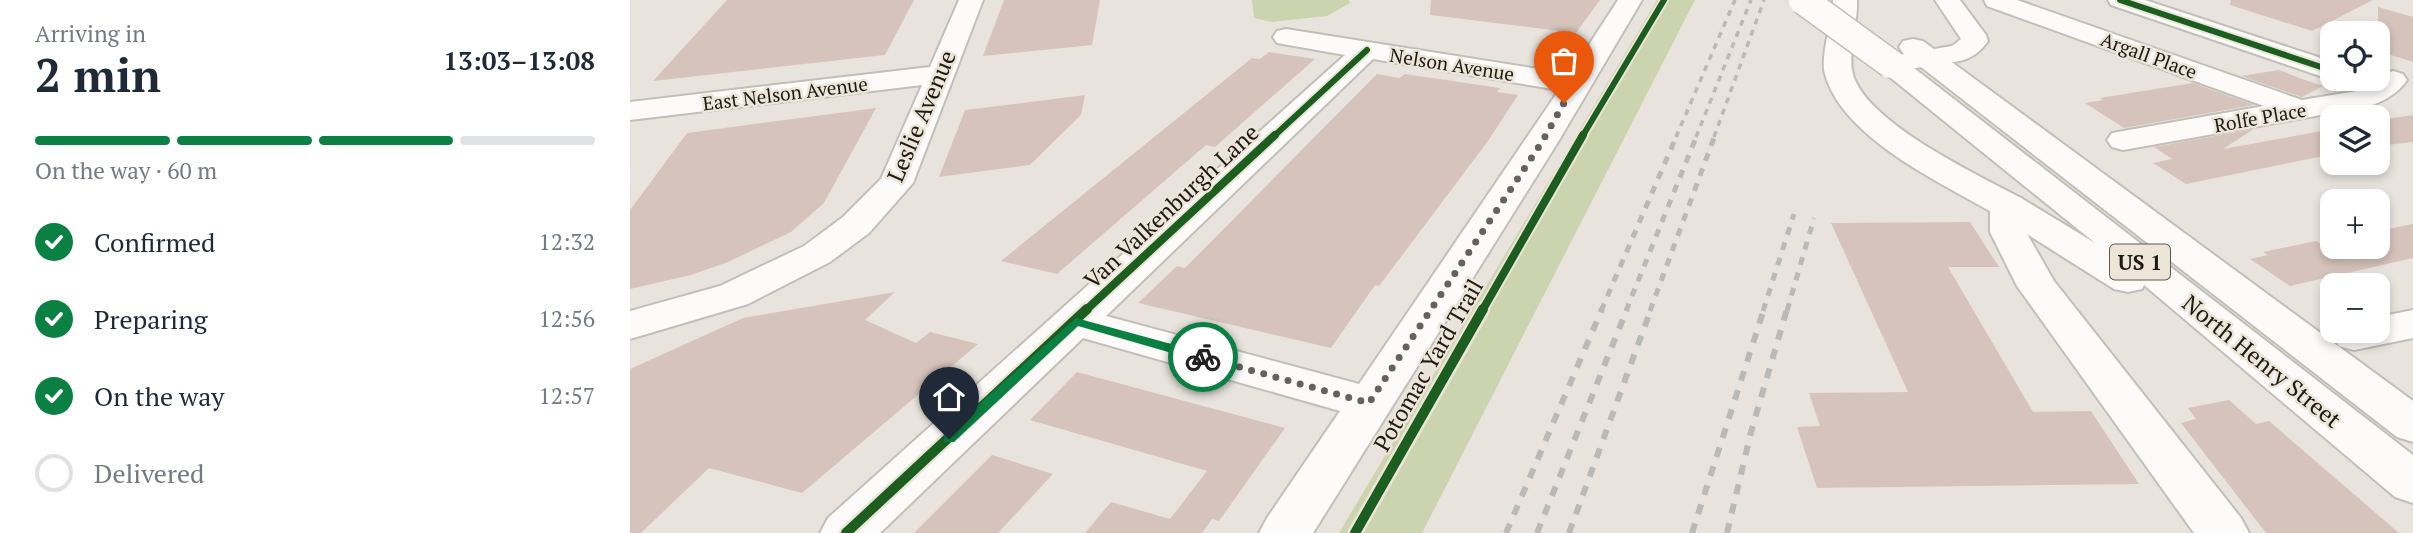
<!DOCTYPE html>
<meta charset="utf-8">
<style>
:root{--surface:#fff;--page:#f6f6f7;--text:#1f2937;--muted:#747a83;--line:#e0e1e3;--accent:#0b8043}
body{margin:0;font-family:"PT Serif",serif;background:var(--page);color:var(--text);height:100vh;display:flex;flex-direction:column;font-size:26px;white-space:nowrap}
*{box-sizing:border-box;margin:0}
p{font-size:23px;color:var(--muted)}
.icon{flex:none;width:38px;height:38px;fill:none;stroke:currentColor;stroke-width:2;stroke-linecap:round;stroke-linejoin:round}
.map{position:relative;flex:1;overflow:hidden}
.drawer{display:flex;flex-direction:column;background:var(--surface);width:630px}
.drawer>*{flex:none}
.controls{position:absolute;left:1690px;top:21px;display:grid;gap:14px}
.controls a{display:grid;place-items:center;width:70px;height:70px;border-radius:14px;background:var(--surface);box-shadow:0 4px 10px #0003;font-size:35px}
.pin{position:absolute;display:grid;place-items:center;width:60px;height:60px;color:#fff;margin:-72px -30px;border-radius:50% 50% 50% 0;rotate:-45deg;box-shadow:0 0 7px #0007}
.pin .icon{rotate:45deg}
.courier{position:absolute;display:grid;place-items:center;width:70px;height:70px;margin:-35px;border:5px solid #0b8043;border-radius:50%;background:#fff;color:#222;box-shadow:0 2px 9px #0007}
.headline em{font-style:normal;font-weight:700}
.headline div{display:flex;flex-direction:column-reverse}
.headline{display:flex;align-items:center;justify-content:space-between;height:119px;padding:0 35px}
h1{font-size:46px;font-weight:700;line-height:52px}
.bar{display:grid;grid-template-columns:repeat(4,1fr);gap:10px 7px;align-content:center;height:84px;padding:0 35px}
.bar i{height:9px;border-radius:5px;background:var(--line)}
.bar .active{background:var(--accent)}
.bar p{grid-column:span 4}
ol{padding:0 35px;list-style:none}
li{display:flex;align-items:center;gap:21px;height:77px}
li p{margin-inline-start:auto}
li .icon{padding:7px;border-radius:50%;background:var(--accent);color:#fff;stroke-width:4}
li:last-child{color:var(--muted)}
li i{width:38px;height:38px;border:4px solid var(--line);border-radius:50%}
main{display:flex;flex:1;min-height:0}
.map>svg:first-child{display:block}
.green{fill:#ccd4af}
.building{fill:#d6c4bc}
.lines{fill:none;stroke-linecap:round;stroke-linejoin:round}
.minor-casing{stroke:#c2bfb9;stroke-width:4}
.major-casing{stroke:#c2bfb9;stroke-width:4}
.highway-casing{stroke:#c2bfb9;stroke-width:4}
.minor{fill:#fcfbfa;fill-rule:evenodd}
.major{fill:#fcfbfa;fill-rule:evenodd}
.highway{fill:#fcfbfa;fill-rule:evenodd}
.rail-far2{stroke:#b9b9b7;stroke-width:3.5;stroke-dasharray:6 6;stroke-linecap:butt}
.rail-far1{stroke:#b9b9b7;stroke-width:5;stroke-dasharray:8 8;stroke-linecap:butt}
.rail{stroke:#b9b9b7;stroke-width:6;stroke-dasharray:10 10;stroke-linecap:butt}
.highway-bridge-casing{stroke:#c2bfb9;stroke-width:31;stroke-linecap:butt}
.highway-bridge{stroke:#fcfbfa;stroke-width:28}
.cycleway-far2-casing{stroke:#ede5d8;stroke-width:10}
.cycleway-far1-casing{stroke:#ede5d8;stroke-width:12}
.cycleway-casing{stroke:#ede5d8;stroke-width:15}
.cycleway-far2{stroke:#1b5e20;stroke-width:6}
.cycleway-far1{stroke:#1b5e20;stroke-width:8}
.cycleway{stroke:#1b5e20;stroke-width:10}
.route{fill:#0b8043}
.done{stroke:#65615c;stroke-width:7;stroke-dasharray:0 12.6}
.labels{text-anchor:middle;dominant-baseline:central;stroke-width:5;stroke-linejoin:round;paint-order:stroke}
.far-street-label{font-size:19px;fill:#1e1b17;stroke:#ede5d8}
.shield{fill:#ede5d8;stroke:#5c5851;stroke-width:2}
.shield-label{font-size:21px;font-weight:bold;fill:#1e1b17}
.street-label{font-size:23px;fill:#1e1b17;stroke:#ede5d8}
</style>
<main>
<section class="drawer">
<div class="headline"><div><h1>2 min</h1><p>Arriving in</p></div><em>13:03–13:08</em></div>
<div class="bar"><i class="active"></i><i class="active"></i><i class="active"></i><i></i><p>On the way · 60 m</p></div>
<ol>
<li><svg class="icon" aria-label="check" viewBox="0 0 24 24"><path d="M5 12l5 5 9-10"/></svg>Confirmed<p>12:32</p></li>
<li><svg class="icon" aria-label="check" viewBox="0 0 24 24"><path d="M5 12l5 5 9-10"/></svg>Preparing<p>12:56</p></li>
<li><svg class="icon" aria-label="check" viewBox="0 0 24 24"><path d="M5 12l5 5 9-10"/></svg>On the way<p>12:57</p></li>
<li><i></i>Delivered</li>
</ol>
</section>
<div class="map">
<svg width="1783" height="533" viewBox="0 0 1783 533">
<rect width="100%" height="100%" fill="#e8e4dd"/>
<path class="green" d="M622,0H719L720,3L697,16L641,22L624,18Z
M1027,0H1065L792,533H709Z"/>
<path class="building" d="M97,0H284L255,55L23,81Z
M374,0H470L462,45L353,56Z
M801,0H970L946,33L800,15Z
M1601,0H1743L1682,31L1600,5Z
M1748,7L1783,17V62L1748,51Z
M639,52L685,59L585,147L576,145L427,274L371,261L622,58L630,59Z
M1649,70L1669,78L1693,86L1672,97L1611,76Z
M747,74L769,78L775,74L870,88L867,92L888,95L858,141L749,286L745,285L701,348L508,303L547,266L555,268Z
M1563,83L1624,105L1494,128L1455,103L1473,100L1470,98Z
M455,95L451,115L400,165L309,177L335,110Z
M246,108L194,203L161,232L98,262L61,275L0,289V210L57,133Z
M1783,115V142L1748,146V120Z
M1624,129L1593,149L1703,129V154L1556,184L1523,163L1542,159L1524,147Z
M1340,222L1369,267H1318L1403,412L1461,411L1509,484L1187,488L1167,427L1190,426L1179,393L1278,392L1201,223Z
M1783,224V258L1660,286L1620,259L1638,255L1633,252L1686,241L1691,244L1703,241V247H1748V231Z
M265,292L235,320L286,343L300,332L348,344L295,389L291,388L290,393L172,493L79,468L11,533H0V369L113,318Z
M447,372L655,428L589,521L582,519L572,533H455L481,502L540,519L577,471L400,420Z
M1599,400L1626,424L1639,421L1769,533H1636L1551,423L1566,419L1558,408Z
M362,455L423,474L368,533H284Z"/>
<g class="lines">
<g class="minor-casing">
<path id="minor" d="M329,0H353L283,183L239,233L200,262L118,304L0,339V311L90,286L174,246L213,217L251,179L292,85L0,120V102L300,67Z
M988,0H1012L928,142L683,533H629L637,518L710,411L453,338L250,533H190L198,518L715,55L647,43L643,37L647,31L656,29L940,74ZM743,59L929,90L729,384L476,316Z
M1354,0H1387L1672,100L1727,91L1753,74L1763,71L1773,74L1777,80C1769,93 1751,103 1736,107L1493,150L1482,147L1477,140L1482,133L1634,106L1357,6Z
M1478,0H1515L1703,62V79H1706L1693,77L1481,5Z
M1378,195L1391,198L1396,206V232L1424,281L1611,518L1619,533H1564L1387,286L1360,232V206L1365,198Z
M1783,310V338L1724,350L1709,346L1703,336L1706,331H1748V317Z"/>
</g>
<g class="major-casing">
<path id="major" d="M1203,0H1227C1228,22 1219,49 1222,70C1230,120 1348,175 1391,198L1396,206L1391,214L1378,217L1365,214C1312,183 1212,138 1195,74C1190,58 1202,20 1203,0Z
M1305,0H1330L1356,35L1358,41C1351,51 1342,58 1330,61L1261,72L1251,70L1247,64L1251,58L1322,46L1331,39Z"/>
</g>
<g class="highway-casing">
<path id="highway" d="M1283,39L1293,41L1783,401V442L1767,437L1273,53L1269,47L1273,41Z
M1261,56L1271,58L1783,455V503L1765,497L1514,285L1512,289L1498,292L1484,289L1365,214L1360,206L1365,198L1378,195L1391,198L1465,243L1251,70L1247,64L1251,58Z"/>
</g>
<use href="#minor" class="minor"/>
<use href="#major" class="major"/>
<use href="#highway" class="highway"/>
<path class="rail-far2" d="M1046,137L1105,0
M1066,137L1121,0
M1084,137L1134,0"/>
<path class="rail-far1" d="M971,311L1047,135
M996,311L1067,135
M1020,311L1085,135
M1133,311L1164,214
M1157,311L1184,218"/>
<path class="rail" d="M876,533L972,309
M907,533L997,309
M939,533L1021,309
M1062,533L1134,309
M1097,533L1121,432L1157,309"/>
<g class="highway-bridge-casing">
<path id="highway-bridge" d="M1173,0L1261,64"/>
</g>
<use href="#highway-bridge" class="highway-bridge"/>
<g class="cycleway-far2-casing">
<path id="cycleway-far2" d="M1490,0L1703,71
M643,137L737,50
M952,137L1034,0"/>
</g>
<g class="cycleway-far1-casing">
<path id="cycleway-far1" d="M455,311L645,135
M852,311L953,135"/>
</g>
<g class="cycleway-casing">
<path id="cycleway" d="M216,533L457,309
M725,533L853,309"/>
</g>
<use href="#cycleway-far2" class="cycleway-far2"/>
<use href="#cycleway-far1" class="cycleway-far1"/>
<use href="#cycleway" class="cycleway"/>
</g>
<path class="route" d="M446,318L578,354L580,357L573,362L448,326L324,442H314V435Z"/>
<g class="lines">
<path class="done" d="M573,357L739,403L912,142L934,103"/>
</g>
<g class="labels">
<g class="far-street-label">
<text transform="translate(1519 55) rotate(20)">Argall Place</text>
<text transform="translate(822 64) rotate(9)">Nelson Avenue</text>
<text transform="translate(155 93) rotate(-7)">East Nelson Avenue</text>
<text transform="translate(1630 117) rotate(-10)">Rolfe Place</text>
</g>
<rect class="shield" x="1480" y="244.5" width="60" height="35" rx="5"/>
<g class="shield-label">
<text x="1510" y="262">US 1</text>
</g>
<g class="street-label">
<text transform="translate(291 116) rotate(-67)">Leslie Avenue</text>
<text transform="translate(541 206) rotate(-43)">Van Valkenburgh Lane</text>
<text transform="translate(1632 361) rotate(39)">North Henry Street</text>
<text transform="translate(798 365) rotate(-60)">Potomac Yard Trail</text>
</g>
</g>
</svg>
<div class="controls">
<a><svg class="icon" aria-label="locate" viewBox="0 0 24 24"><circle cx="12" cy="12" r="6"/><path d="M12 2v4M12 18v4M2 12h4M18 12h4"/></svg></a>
<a><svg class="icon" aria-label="layers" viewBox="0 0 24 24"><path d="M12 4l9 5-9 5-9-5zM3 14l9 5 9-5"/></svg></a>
<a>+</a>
<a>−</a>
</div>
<div class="pin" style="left:934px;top:103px;background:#ea580c"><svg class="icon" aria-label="bag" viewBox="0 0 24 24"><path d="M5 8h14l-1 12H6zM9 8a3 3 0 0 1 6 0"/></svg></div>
<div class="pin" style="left:319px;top:439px;background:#1f2937"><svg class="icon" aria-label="home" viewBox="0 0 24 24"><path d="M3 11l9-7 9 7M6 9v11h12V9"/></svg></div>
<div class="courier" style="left:573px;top:357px"><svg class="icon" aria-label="bike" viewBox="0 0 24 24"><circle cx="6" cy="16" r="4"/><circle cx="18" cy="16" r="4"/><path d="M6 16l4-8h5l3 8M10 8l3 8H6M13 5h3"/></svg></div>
</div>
</main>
